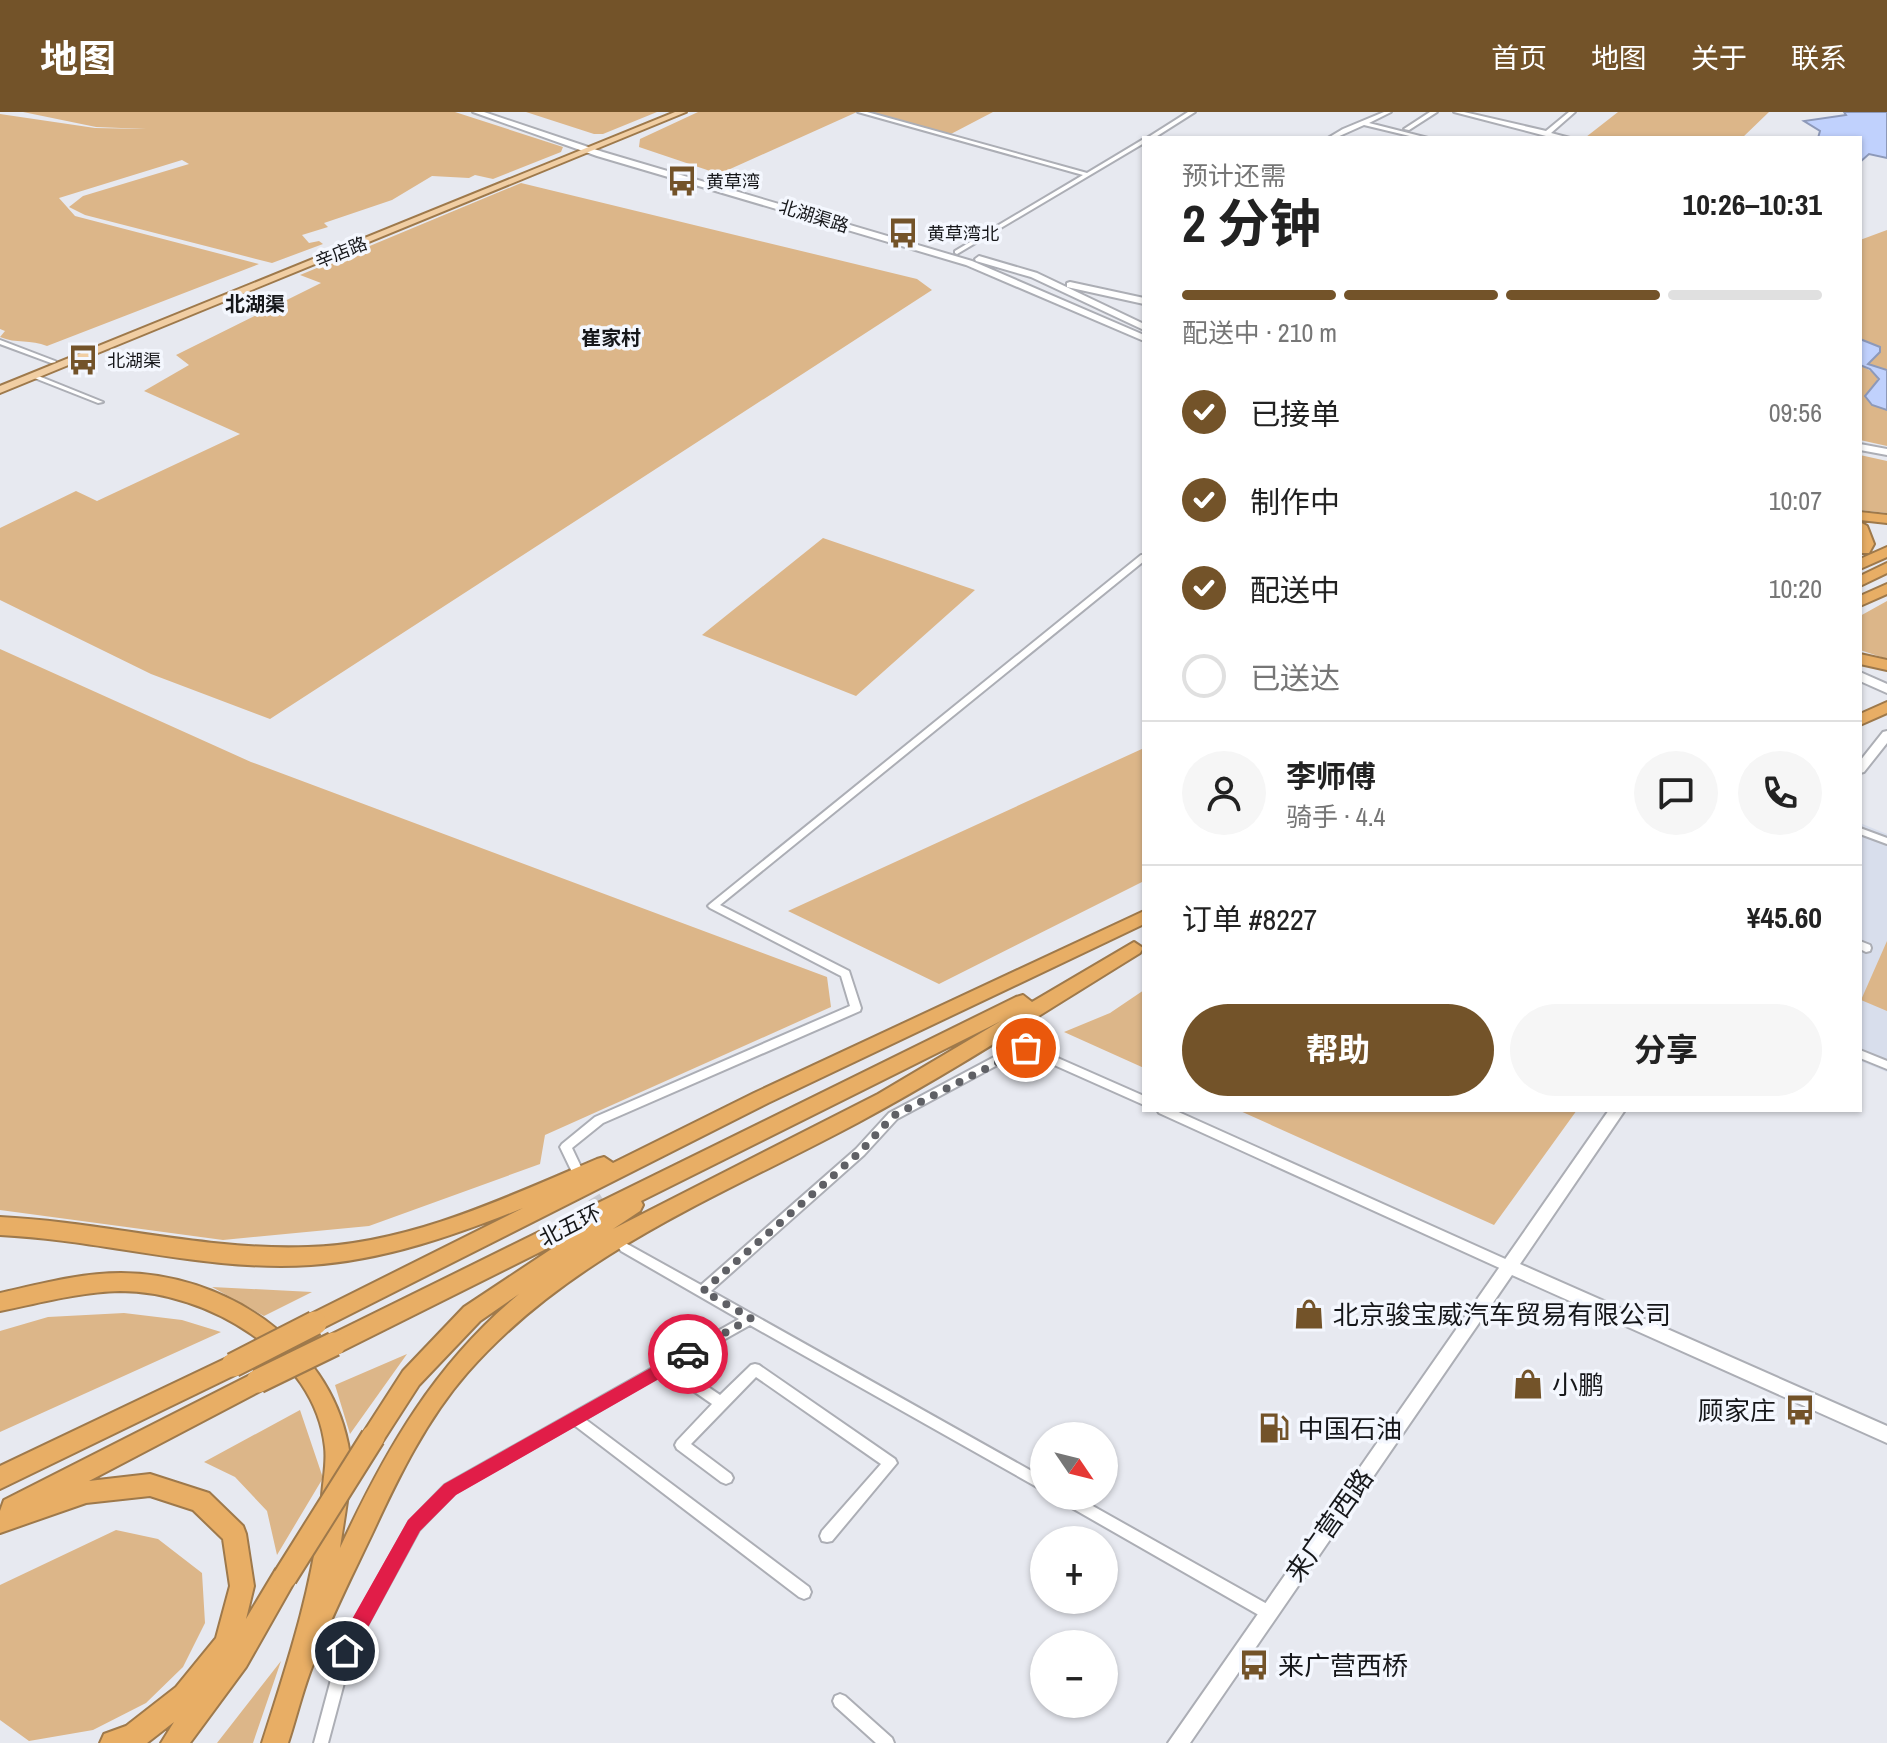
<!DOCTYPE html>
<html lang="zh">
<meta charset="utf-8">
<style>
:root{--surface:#fff;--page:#f6f6f6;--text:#222;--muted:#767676;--line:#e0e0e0;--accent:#735329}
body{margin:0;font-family:"Archivo Narrow","Noto Sans SC",sans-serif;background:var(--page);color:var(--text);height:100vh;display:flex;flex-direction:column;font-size:30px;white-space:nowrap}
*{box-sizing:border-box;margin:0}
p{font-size:26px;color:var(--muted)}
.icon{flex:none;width:44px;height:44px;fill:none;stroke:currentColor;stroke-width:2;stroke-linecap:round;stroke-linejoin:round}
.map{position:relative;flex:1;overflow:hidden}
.details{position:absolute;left:1142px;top:24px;width:720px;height:976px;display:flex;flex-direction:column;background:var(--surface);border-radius:0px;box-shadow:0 2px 6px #0004}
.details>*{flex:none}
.needle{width:52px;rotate:125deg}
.tools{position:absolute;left:1030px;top:1310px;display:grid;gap:16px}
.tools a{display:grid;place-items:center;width:88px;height:88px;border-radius:50%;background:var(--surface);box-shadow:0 2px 6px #0004;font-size:40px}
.pin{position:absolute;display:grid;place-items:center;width:68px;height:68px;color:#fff;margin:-34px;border:4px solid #fff;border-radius:50%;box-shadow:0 2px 8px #0007}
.courier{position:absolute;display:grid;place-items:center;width:80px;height:80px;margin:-40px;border:6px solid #e11d48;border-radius:50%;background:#fff;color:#222;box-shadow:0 2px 10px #0007}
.overview em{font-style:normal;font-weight:700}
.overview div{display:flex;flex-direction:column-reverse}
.overview{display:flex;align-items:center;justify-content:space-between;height:136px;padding:0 40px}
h1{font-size:52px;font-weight:700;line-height:60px}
.bar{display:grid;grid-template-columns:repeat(4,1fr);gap:12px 8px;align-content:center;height:96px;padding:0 40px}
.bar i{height:10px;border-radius:6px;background:var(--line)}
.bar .current{background:var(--accent)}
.bar p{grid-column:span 4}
.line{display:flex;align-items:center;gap:20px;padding:0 40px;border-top:2px solid var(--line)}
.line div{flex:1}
.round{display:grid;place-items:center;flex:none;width:84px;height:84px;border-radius:42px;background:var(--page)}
ol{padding:0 40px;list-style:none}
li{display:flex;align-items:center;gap:24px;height:88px}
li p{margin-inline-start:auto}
li .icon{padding:8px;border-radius:50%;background:var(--accent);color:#fff;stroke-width:4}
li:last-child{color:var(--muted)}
li i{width:44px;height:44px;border:4px solid var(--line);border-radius:50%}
.primary-button{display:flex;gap:16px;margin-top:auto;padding:16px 40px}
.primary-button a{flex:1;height:92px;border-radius:48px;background:var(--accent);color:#fff;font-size:32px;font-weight:700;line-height:92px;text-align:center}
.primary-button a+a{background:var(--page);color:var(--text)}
header{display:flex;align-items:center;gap:48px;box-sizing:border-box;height:112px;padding:0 40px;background:var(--accent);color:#fff}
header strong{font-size:38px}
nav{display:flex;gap:44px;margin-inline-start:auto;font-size:28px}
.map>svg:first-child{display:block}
.built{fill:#d8deec}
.green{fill:#dcb689}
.water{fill:#c0d1fd;stroke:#8d99b9;stroke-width:2}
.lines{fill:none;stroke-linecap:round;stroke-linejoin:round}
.street-tunnel{stroke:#c8cad0;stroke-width:13;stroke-dasharray:13 6;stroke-linecap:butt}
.street-casing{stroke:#acaeb5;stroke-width:4}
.secondary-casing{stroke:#acaeb5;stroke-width:4}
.primary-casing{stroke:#9e794b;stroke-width:4}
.highway-casing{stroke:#9e794b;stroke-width:4}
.street{fill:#fff;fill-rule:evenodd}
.secondary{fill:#fff;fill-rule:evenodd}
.primary{fill:#f1cea3;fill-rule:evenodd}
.highway{fill:#e8ae65;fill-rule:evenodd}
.highway-bridge-casing{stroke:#9e794b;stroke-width:27;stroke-linecap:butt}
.highway-bridge{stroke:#e8ae65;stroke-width:23}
.route{fill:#e11d48}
.done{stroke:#5f6065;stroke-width:8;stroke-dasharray:0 14.4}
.labels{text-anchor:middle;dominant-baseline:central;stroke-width:7;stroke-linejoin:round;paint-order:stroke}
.far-poi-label{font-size:18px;fill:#16171a;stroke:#f4f7fe;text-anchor:start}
.far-street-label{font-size:18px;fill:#16171a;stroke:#f4f7fe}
.far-neighbourhood-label{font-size:20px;font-weight:bold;fill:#16171a;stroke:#f4f7fe}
.street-label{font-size:22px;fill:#16171a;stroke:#f4f7fe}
.near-poi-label{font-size:26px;fill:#16171a;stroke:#f4f7fe;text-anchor:start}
.near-street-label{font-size:26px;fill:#16171a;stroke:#f4f7fe}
</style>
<header>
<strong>地图</strong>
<nav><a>首页</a><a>地图</a><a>关于</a><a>联系</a></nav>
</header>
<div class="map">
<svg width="1887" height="1631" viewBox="0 0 1887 1631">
<rect width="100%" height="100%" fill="#e7e9f0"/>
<path class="built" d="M1860,711L1887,722V960L1860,949Z"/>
<path class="green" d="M23,0H455L563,35L561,40L493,67L475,63L469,66L432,64L392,88L324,111L328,115L302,123L309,131L319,129L323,132L272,151L85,103L69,95L83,84L189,52L182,48L59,86L75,104L259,152L47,234C31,227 16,232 0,225L5,219L0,217V2L95,16L146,17L96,15Z
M526,0H657L603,22H594Z
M698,0H857L719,62L639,35L640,27Z
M859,0H993L949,23Z
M1618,0H1769L1742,26L1586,25Z
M521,71L917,167L932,178L270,607L151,562L0,488V416L76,379L97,389L240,322L144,279L189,253L176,243L321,171L300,163Z
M1887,118V258L1868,252L1872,245L1869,230L1860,227V128Z
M1860,253L1878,263L1872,293L1887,298V334L1860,328Z
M1860,343L1887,349V401L1860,398Z
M823,426L975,478L856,584L702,523Z
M1887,489V547L1860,538V504Z
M0,537L251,650L827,865L831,895L545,1023L540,1052L369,1114L223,1128L0,1098Z
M1144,636V769L939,872L788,799Z
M1887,829V899L1861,888Z
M1144,878V956L1064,920L1110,901Z
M1238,998H1577L1494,1113Z
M212,1175L312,1180L264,1204Z
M124,1201L182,1208L221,1220L0,1320V1219L48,1205Z
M407,1242L350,1322L335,1273Z
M300,1298L323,1366L277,1443L267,1399L235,1365L204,1350Z
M116,1418L158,1427L202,1461L205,1511L183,1555L146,1591L93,1618L29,1629L0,1608V1473Z
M281,1549L253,1631H217Z"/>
<path class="water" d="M1844,0H1887V46L1869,42L1860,50V26H1818L1820,19L1804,9L1846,3Z
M1860,227L1880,235V240L1868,252L1887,258V298L1872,293L1865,284L1879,267L1870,257L1860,253Z"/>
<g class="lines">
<path class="street-tunnel" d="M584,1069L605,1103"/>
<g class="street-casing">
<path id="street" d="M858,0H867L1087,61L1142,28L1144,27V31L957,142L955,141V139L1083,63Z
M1188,0H1195L1154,26H1147Z
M1384,0H1391L1369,11L1428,26H1418L1364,13L1335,26H1328L1343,17Z
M1430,0H1437L1409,18L1404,17Z
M1454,0H1464L1546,19L1569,0H1575L1551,21L1570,26L1546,24Z
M0,228L55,249L56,250L51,251L0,232Z
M32,263H36L103,290L98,291L32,265Z
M1141,443H1144V449L720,793L849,859L861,896L860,899L603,1011L572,1036L582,1057L580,1060L576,1062L572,1060L560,1035L562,1032L595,1005L850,894L841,864L710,796L708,794L710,792Z
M1860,716L1887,726V732L1860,722Z
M1860,829L1870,833L1871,836L1870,839L1866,840L1860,837Z
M1026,932L1144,984V993L1025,940L1018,942L897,1007L864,1043L711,1179L1044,1366V1379L750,1213L677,1254L720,1283L751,1253L755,1252L759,1253L895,1347L897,1351L832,1429L827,1430L822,1429L820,1424L822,1419L881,1352L756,1265L691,1332L731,1362L733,1366L731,1370L726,1372L721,1370L677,1337L675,1333L677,1329L712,1292L666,1260L585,1307L809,1475L811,1480L809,1485L804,1487L799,1485L574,1313L455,1381L419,1418L352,1541L328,1631H314L340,1534L409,1410L445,1373L739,1207L621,1139L619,1136L621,1133L625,1131L629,1133L701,1173L856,1037L889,1001L1011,936Z
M1860,938L1887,949V957L1860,946Z
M1157,998H1174L1512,1150L1514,1154L1512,1158L1508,1159L1504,1158L1159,1001Z
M1056,1384H1075L1274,1496L1276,1501L1274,1506L1269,1508L1264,1506L1058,1388Z
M840,1582L845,1584L892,1626L894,1631H876L835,1594L833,1589L835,1584Z"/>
</g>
<g class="secondary-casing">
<path id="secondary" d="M473,0H484L603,40L972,149L1144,223V229L966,153L597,44Z
M979,144L1037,161L1144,212V218L1031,165L976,149L975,147Z
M1070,170L1144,186V192L1067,175V171Z
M1860,332L1887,337V343L1860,338Z
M1860,560L1887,572V581L1860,569Z
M1887,619V631L1864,660L1860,661V649L1883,620Z
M1609,998H1625L1520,1152L1887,1314V1331L1512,1163L1190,1631H1168Z"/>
</g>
<g class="primary-casing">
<path id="primary" d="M675,0H686L0,281V274Z"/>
</g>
<g class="highway-casing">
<path id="highway" d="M1860,400L1887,403V411L1860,408Z
M1860,410L1867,414L1874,432L1869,441H1860Z
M1887,435V445L1860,457V447Z
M1887,451V461L1860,474V464Z
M1887,472V482L1860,494V484Z
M1860,542L1887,548V558L1860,552Z
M1887,590V601L1860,613V602Z
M1144,799V812L768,991L315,1220L307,1218L304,1211L307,1204L523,1096C455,1123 385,1148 311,1153C207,1160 103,1128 0,1123V1105C103,1110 205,1139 308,1135C409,1132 505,1086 597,1047L604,1045L613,1051L754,981Z
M1134,830L1143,836L1140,841C1047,898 956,958 859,1010C721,1084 573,1140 467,1261C426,1308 398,1366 372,1422C352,1464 330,1507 314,1550C303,1576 297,1604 288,1631H262C288,1550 315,1469 322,1384C323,1368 327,1351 325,1335C315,1242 207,1179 120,1179C79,1180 39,1191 0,1199V1181C40,1172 80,1161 121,1161C222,1161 328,1229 348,1332C354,1361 344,1406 340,1436C386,1337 434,1253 519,1182L480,1209L419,1273L381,1332L373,1336L365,1332L361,1325L365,1318L403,1259L464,1195L568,1126L342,1239L334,1242L326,1239L323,1232L326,1225L1016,885L1023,883L1032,890ZM1001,909L878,982L613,1117L640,1099L643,1093L641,1089Z
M233,1243L241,1246L244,1253L241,1260L0,1377V1354Z
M258,1259L266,1262L269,1269L266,1276L89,1369L150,1362L209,1381L243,1414L246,1422L254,1474L246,1507L276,1457L285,1453L294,1457L297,1465L246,1555L190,1631H161L174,1610L147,1631H100L104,1622L126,1614L176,1575L216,1526L230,1474L223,1427L193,1398L150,1384L86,1391L0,1421V1399L4,1388Z"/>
</g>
<use href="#street" class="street"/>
<use href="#secondary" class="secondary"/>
<use href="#primary" class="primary"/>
<use href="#highway" class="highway"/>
<g class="highway-bridge-casing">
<path id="highway-bridge" d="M233,1253L315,1211
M258,1269L334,1232
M285,1465L373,1325"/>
</g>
<use href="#highway-bridge" class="highway-bridge"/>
</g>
<path class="route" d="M688,1235L696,1242L694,1247L456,1383L420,1419L352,1545H338V1532L408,1408L444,1372Z"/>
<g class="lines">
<path class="done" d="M688,1242L751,1206L703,1179L860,1040L893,1004L1026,936"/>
</g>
<defs>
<g id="bus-bare" transform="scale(2.4)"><path d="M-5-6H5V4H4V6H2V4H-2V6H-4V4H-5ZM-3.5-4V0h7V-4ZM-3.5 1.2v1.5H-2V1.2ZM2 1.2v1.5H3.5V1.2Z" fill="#735329" stroke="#f4f7fe" stroke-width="2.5" paint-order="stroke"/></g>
<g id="shop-bare" transform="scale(2.4)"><path d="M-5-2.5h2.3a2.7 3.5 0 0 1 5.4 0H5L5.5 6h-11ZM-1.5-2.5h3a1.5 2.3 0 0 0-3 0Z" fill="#735329" stroke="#f4f7fe" stroke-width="2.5" paint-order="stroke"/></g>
<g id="fuel-bare" transform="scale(2.4)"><path d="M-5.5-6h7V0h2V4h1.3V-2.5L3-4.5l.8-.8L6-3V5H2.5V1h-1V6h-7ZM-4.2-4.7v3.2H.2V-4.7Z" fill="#735329" stroke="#f4f7fe" stroke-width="2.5" paint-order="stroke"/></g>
</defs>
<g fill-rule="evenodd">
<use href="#bus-bare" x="682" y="69"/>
<use href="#bus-bare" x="903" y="121"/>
<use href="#bus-bare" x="83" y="248"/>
<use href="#shop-bare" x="1309" y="1202"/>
<use href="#shop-bare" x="1528" y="1272"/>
<use href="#bus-bare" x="1800" y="1298"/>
<use href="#fuel-bare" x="1274" y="1316"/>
<use href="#bus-bare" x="1254" y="1553"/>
</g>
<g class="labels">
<g class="far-poi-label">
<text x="706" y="69">黄草湾</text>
<text x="927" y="121">黄草湾北</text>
<text x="107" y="248">北湖渠</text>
</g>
<g class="far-street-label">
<text transform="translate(814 104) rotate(17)">北湖渠路</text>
<text transform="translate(341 140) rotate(-22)">辛店路</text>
</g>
<g class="far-neighbourhood-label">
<text x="255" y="191">北湖渠</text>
<text x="611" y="225">崔家村</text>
</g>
<g class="street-label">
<text transform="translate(570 1113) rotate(-27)">北五环</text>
</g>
<g class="near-poi-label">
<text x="1333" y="1202">北京骏宝威汽车贸易有限公司</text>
<text x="1552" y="1272">小鹏</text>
<text x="1776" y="1298" text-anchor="end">顾家庄</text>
<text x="1298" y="1316">中国石油</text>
<text x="1278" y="1553">来广营西桥</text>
</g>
<g class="near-street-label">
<text transform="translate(1329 1413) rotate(-55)">来广营西路</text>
</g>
</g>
</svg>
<div class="tools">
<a><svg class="needle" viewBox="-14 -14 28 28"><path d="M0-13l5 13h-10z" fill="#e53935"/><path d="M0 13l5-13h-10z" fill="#767676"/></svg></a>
<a>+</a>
<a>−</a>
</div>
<div class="pin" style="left:1026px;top:936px;background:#ea580c"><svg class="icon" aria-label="bag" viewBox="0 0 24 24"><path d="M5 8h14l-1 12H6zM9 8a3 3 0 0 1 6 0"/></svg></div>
<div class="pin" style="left:345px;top:1539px;background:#1f2937"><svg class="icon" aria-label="home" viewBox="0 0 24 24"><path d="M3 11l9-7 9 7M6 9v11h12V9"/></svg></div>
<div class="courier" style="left:688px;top:1242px"><svg class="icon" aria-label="car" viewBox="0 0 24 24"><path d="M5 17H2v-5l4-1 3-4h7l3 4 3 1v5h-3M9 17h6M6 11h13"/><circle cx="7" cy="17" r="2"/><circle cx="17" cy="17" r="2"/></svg></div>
<section class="details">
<div class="overview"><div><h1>2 分钟</h1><p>预计还需</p></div><em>10:26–10:31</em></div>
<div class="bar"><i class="current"></i><i class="current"></i><i class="current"></i><i></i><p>配送中 · 210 m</p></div>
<ol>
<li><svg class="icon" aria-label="check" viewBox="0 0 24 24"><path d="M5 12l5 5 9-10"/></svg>已接单<p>09:56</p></li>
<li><svg class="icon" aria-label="check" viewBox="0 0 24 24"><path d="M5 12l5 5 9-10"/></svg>制作中<p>10:07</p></li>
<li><svg class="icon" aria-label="check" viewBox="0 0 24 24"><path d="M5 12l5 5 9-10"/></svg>配送中<p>10:20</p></li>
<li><i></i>已送达</li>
</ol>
<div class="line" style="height:144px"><a class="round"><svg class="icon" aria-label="person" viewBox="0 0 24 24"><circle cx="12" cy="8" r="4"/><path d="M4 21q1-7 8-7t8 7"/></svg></a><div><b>李师傅</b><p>骑手 · 4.4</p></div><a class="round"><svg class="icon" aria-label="chat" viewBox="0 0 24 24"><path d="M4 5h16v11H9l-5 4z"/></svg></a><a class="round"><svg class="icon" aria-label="phone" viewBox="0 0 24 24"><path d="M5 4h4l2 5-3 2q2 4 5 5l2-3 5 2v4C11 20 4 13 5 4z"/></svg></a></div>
<div class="line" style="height:104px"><div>订单 #8227</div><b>¥45.60</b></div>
<div class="primary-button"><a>帮助</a><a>分享</a></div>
</section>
</div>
